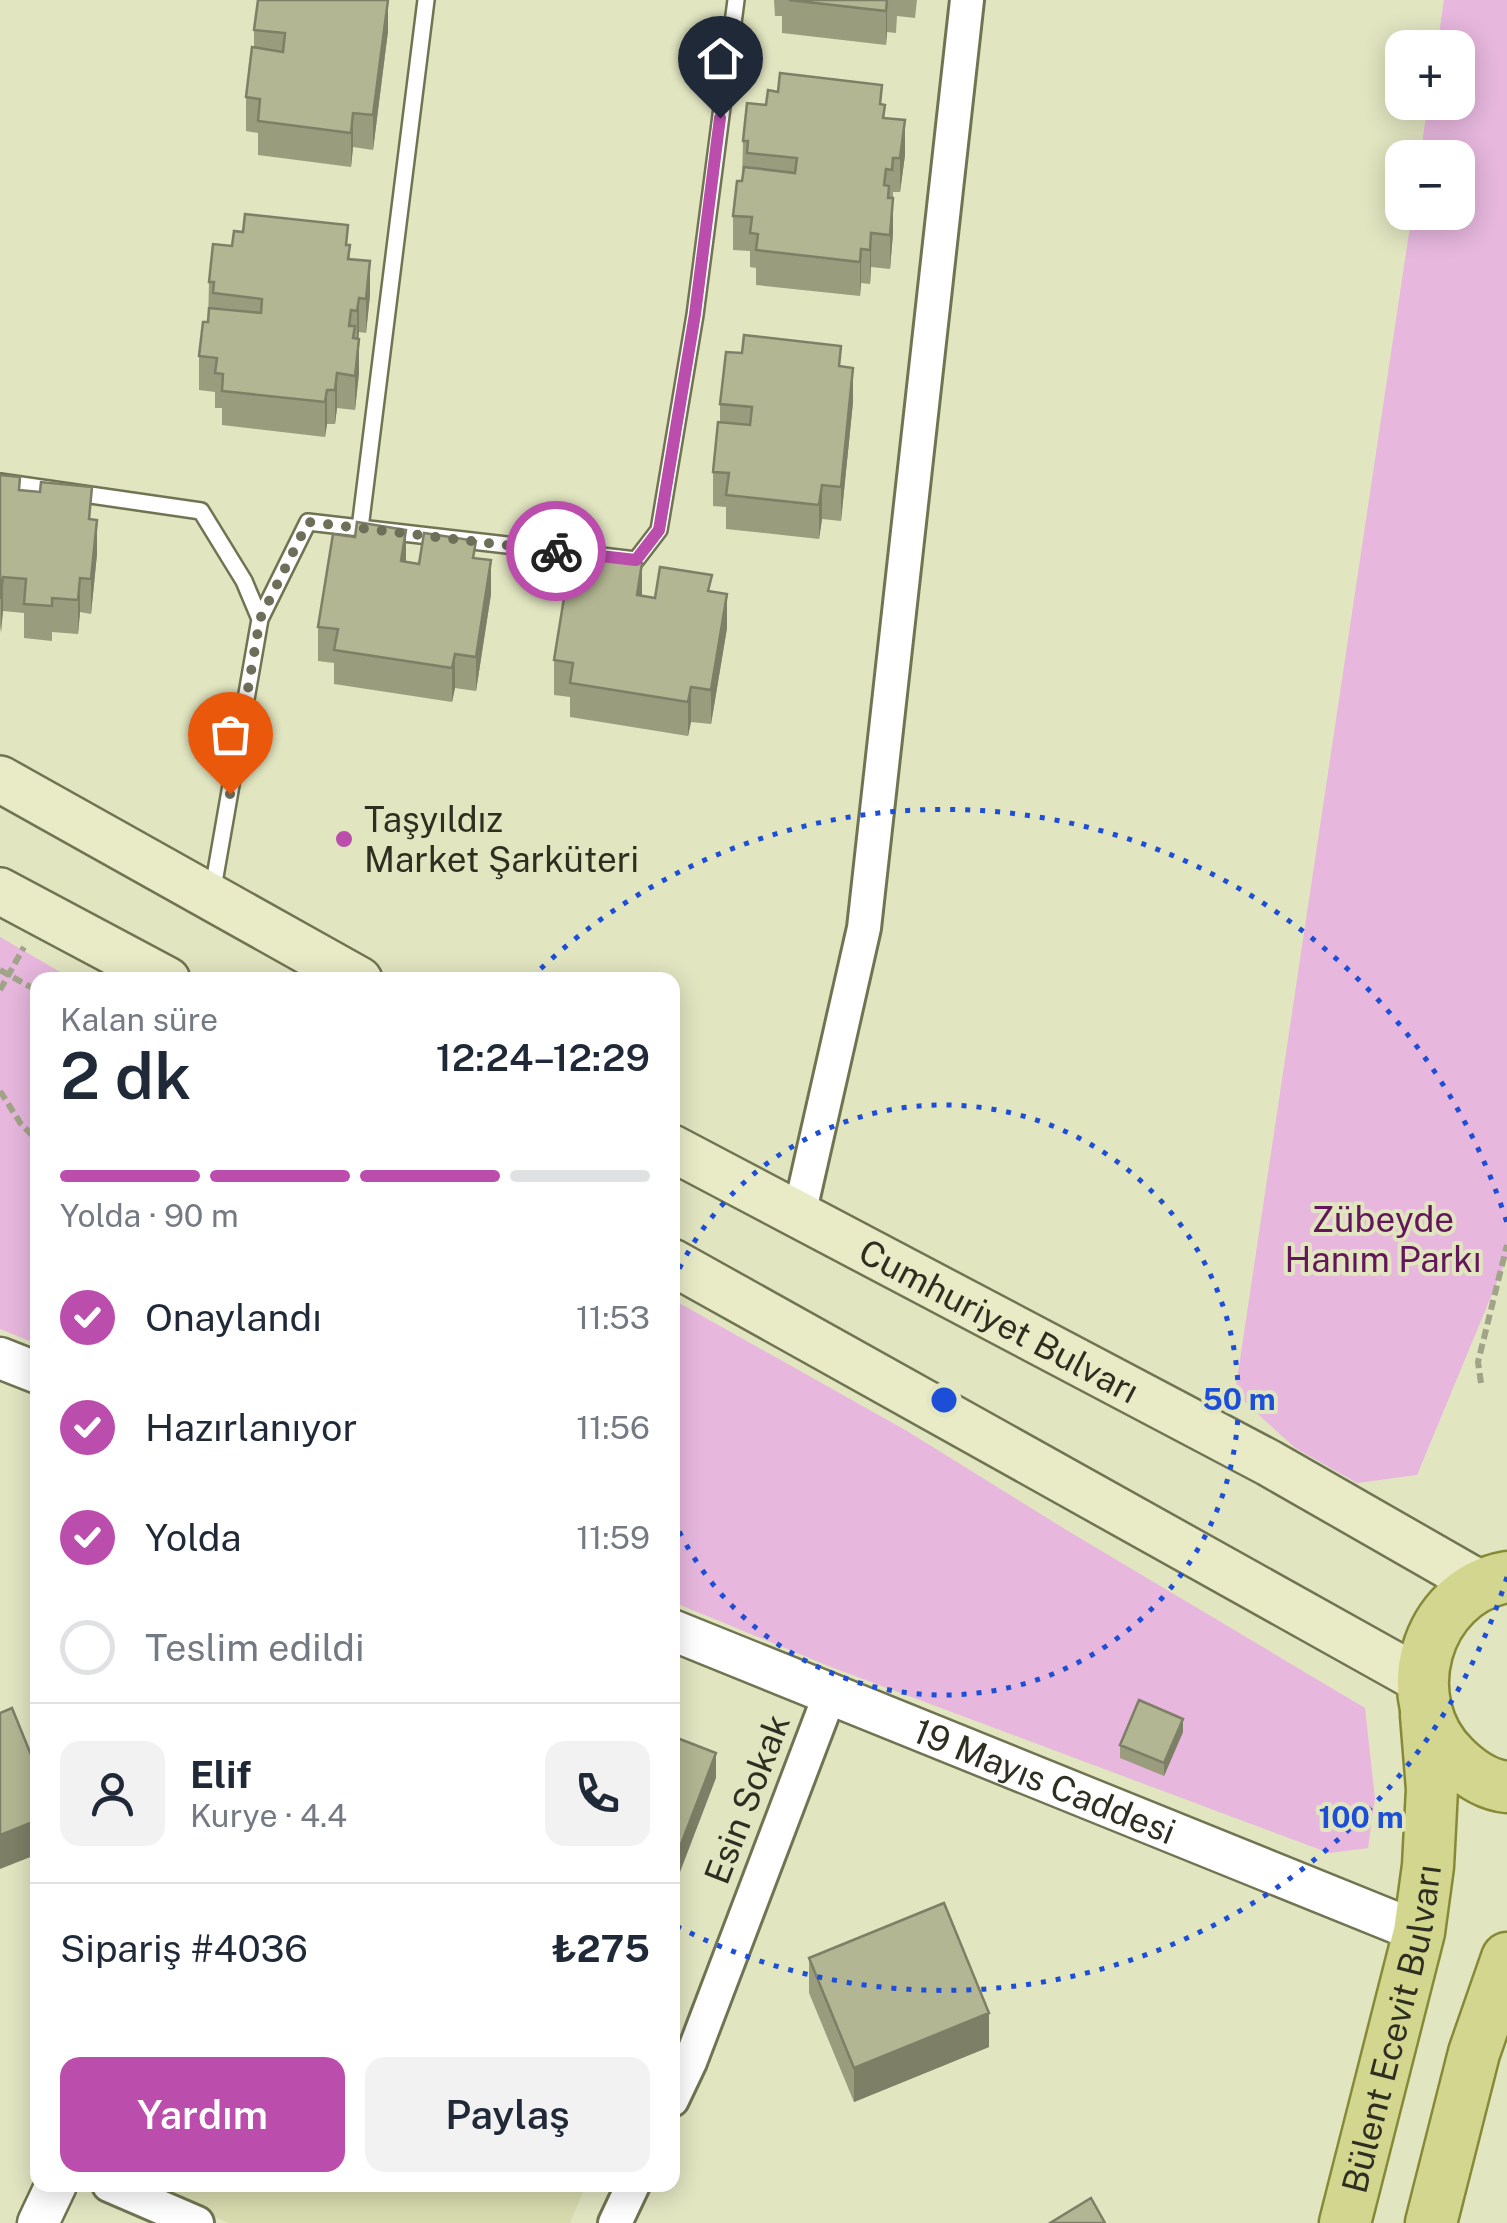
<!DOCTYPE html>
<html lang="tr">
<meta charset="utf-8">
<style>
:root{--surface:#fff;--page:#f2f2f3;--text:#1f2937;--muted:#747a83;--line:#e0e1e3;--accent:#bb4eac}
body{margin:0;font-family:"Public Sans",sans-serif;background:var(--page);color:var(--text);height:100vh;display:flex;flex-direction:column;font-size:38px;white-space:nowrap}
*{box-sizing:border-box;margin:0}
p{font-size:32px;color:var(--muted)}
.icon{flex:none;width:55px;height:55px;fill:none;stroke:currentColor;stroke-width:2;stroke-linecap:round;stroke-linejoin:round}
.map{position:relative;flex:1;overflow:hidden}
.panel{position:absolute;left:30px;top:972px;width:650px;height:1220px;display:flex;flex-direction:column;background:var(--surface);border-radius:20px;box-shadow:0 5px 25px #0003}
.panel>*{flex:none}
.tools{position:absolute;left:1385px;top:30px;display:grid;gap:20px}
.tools a{display:grid;place-items:center;width:90px;height:90px;border-radius:20px;background:var(--surface);box-shadow:0 5px 25px #0003;font-size:50px}
.pin{position:absolute;display:grid;place-items:center;width:85px;height:85px;color:#fff;margin:-102px -42px;border-radius:50% 50% 50% 0;rotate:-45deg;box-shadow:0 0 10px #0007}
.pin .icon{rotate:45deg}
.courier{position:absolute;display:grid;place-items:center;width:100px;height:100px;margin:-50px;border:8px solid #bb4eac;border-radius:50%;background:#fff;color:#222;box-shadow:0 2px 12px #0007}
.summary em{font-style:normal;font-weight:600}
.summary div{display:flex;flex-direction:column-reverse}
.summary{display:flex;align-items:center;justify-content:space-between;height:170px;padding:0 30px}
h1{font-size:65px;font-weight:600;line-height:75px}
.bar{display:grid;grid-template-columns:repeat(4,1fr);gap:15px 10px;align-content:center;height:120px;padding:0 30px}
.bar i{height:12px;border-radius:8px;background:var(--line)}
.bar .active{background:var(--accent)}
.bar p{grid-column:span 4}
.line{display:flex;align-items:center;gap:25px;padding:0 30px;border-top:2px solid var(--line)}
.line div{flex:1}
.round{display:grid;place-items:center;flex:none;width:105px;height:105px;border-radius:20px;background:var(--page)}
ol{padding:0 30px;list-style:none}
li{display:flex;align-items:center;gap:30px;height:110px}
li p{margin-inline-start:auto}
li .icon{padding:10px;border-radius:50%;background:var(--accent);color:#fff;stroke-width:4}
li:last-child{color:var(--muted)}
li i{width:55px;height:55px;border:5px solid var(--line);border-radius:50%}
.button{display:flex;gap:20px;margin-top:auto;padding:20px 30px}
.button a{flex:1;height:115px;border-radius:20px;background:var(--accent);color:#fff;font-size:40px;font-weight:600;line-height:115px;text-align:center}
.button a+a{background:var(--page);color:var(--text)}
.map>svg:first-child{display:block}
.built{fill:#d7dbae}
.green{fill:#e7b7de}
.lines{fill:none;stroke-linecap:round;stroke-linejoin:round}
.service-casing{stroke:#717452;stroke-width:20}
.minor-casing{stroke:#717452;stroke-width:38}
.tertiary-casing{stroke:#717452;stroke-width:45}
.secondary-casing{stroke:#717452;stroke-width:50}
.primary-casing{stroke:#868a38;stroke-width:55}
.path{stroke:#a1a488;stroke-width:6;stroke-dasharray:10 5;stroke-linecap:butt}
.service{stroke:#fff;stroke-width:15}
.minor{stroke:#fff;stroke-width:32}
.tertiary{stroke:#fff;stroke-width:40}
.secondary{stroke:#e9ebc7;stroke-width:45}
.primary{stroke:#d3d68f;stroke-width:50}
.wall{fill:#999d7e}
.shaded-wall{fill:#7d7f66}
.building{fill:#b2b692;stroke:#7d7f66;stroke-width:2.5}
.done{stroke:#6d6f59;stroke-width:10;stroke-dasharray:0 18}
.route{stroke:#bb4eac;stroke-width:12}
.ring{fill:none;stroke:#1d4ed8;stroke-width:5;stroke-dasharray:5 10}
.poi-dot{fill:#bb4eac;stroke:#e1e5c0;stroke-width:4}
.labels{text-anchor:middle;dominant-baseline:central;stroke-width:8;stroke-linejoin:round;paint-order:stroke}
.poi-label{font-size:35px;fill:#2e2f21;stroke:#e1e5c0;text-anchor:start}
.park-label{font-size:35px;fill:#63165a;stroke:#e1e5c0}
.street-label{font-size:35px;fill:#2e2f21;stroke:#e1e5c0}
.centre{fill:#1d4ed8;stroke:#e1e5c0;stroke-width:5}
.ring-label{font-size:30px;text-anchor:middle;font-weight:bold;fill:#1d4ed8;stroke:#e1e5c0;stroke-width:8;stroke-linejoin:round;paint-order:stroke}
</style>
<div class="map">
<svg width="1507" height="2223" viewBox="0 0 1507 2223">
<rect width="100%" height="100%" fill="#e1e5c0"/>
<path class="built" d="M142,2185H586L570,2223H229Z"/>
<path class="green" d="M1444,0H1507V1258L1417,1475L1357,1483L1295,1448L1235,1393L1412,213L1458,212V158L1420,157L1428,103L1458,102V48L1437,47Z
M0,937L74,980H38L37,1344L0,1329Z
M672,1299L907,1431L1068,1531L1365,1708L1375,1799L1368,1848L1329,1853L831,1667L673,1602Z"/>
<g class="lines">
<g class="service-casing">
<path id="service" d="M0,482L201,511L244,581L260,619L212,894
M360,528L426,0
M260,619L308,522L636,560L659,530L695,315L736,0"/>
</g>
<g class="minor-casing">
<path id="minor" d="M799,1215L864,928L967,0
M672,2100L690,2062L830,1694
M109,2185L197,2223
M615,2223L633,2185"/>
</g>
<g class="tertiary-casing">
<g id="tertiary">
<path d="M0,1358L38,1373"/>
<path id="s1" d="M672,1630L1419,1932"/>
<path d="M38,2223L56,2185"/>
</g>
</g>
<g class="secondary-casing">
<g id="secondary">
<path d="M0,779L359,980"/>
<path d="M0,891L167,980"/>
<path id="s2" d="M672,1148L1269,1463L1482,1585"/>
<path d="M672,1262L1421,1680"/>
</g>
</g>
<g class="primary-casing">
<g id="primary">
<path d="M1507,1577C1424,1592 1395,1701 1454,1758C1468,1772 1487,1785 1507,1787"/>
<path id="s3" d="M1345,2223L1419,1932L1428,1866L1432,1789L1426,1715"/>
<path d="M1431,2223L1474,2053L1507,1958"/>
</g>
</g>
<path class="path" d="M0,970L38,991
M0,990L24,947
M0,1091L21,1124L38,1141
M1481,1383L1478,1362L1507,1245"/>
<use href="#service" class="service"/>
<use href="#minor" class="minor"/>
<use href="#tertiary" class="tertiary"/>
<use href="#secondary" class="secondary"/>
<use href="#primary" class="primary"/>
</g>
<path class="wall" d="M774,0H917L915,18L897,16L896,33L887,32L886,45L782,33V16H775Z
M254,30L388,31L373,150L353,147L351,167L258,155V133L246,131V97L254,48Z
M882,104L885,118L905,155L900,192H893V233L890,269L871,267L870,284L861,283L860,296L756,285V268L750,267V251L733,250V216L742,181L743,141L766,105Z
M348,245L350,259L370,295L366,333L359,332V373L355,410L337,408L335,424H327L325,437L222,425V408H215V392L199,390V356L208,322L209,282L232,246Z
M841,367L853,402L841,521L822,519L819,539L726,529V507L713,506V472L720,422V404Z
M0,475L20,490L92,520L97,554L91,614L80,612L78,634L52,632V641L24,638V613L3,611L0,633Z
M476,558L491,594L476,691L455,688L452,702L334,684V663L318,661V627L406,562L419,564Z
M712,591L727,628L711,724L691,722L688,736L570,717V697L554,695V660L642,596L655,598Z
M1183,1732L1164,1776L1120,1758V1745Z
M809,1958L989,2047L854,2102L809,1993Z"/>
<path class="shaded-wall" d="M388,0V31L373,150V115Z
M887,0V32L886,45V11Z
M353,113V147L351,167V133Z
M905,120V155L900,192V158Z
M893,198V233L890,269V235Z
M871,233V267L870,284V250Z
M861,249V283L860,296V262Z
M370,261V295L366,333V299Z
M359,298V332L357,345V311Z
M359,339V373L355,410V376Z
M853,368V402L841,521V487Z
M337,373V408L335,424V390Z
M327,390V424L325,437V402Z
M822,485V519L819,539V505Z
M97,520V554L91,614V579Z
M406,530V564L401,561Z
M491,560V594L476,691V657Z
M642,563V598L637,595Z
M3,577V611L1,633V599Z
M80,578V612L78,634V600Z
M727,594V628L711,724V690Z
M455,654V688L452,702V668Z
M691,687V722L688,736V702Z
M1183,1719V1732L1164,1776V1763Z
M716,1753V1778L672,1893V1868Z
M38,1820V1854L0,1869V1835Z
M989,2013V2047L854,2102V2068Z"/>
<path class="building" d="M258,0H388L373,115L353,113L351,133L258,121L260,99L246,97L252,47L283,52L285,33L254,30Z
M789,0H887L886,11Z
M780,73L882,85L880,104L885,105L883,118L905,120L900,158H893L892,170L886,169L884,185L889,186L888,198H893L890,235L871,233L870,250L861,249L860,262L756,250L758,234L750,233L752,217L733,216L737,181H742L744,167L795,173L797,158L747,153L748,141H743L747,103L766,105L768,90L778,92Z
M245,214L348,225L346,245H350L348,259L370,261L366,299L359,298L357,311L351,310L349,326H355L353,338L359,339L355,376L337,373L335,390H327L325,402L222,391L223,374L215,373L217,358L199,356L203,322H208L209,308L261,313L262,299L213,293L214,282H209L213,244L232,246L234,231L243,232Z
M744,335L841,346L839,366L853,368L841,487L822,485L819,505L726,495L729,473L713,472L718,422L750,425L752,407L720,404L726,352L742,353Z
M0,475L20,477L19,490L40,492L41,482L92,487L89,519L97,520L91,579L80,578L78,600L52,598V606L24,604L26,579L3,577L0,599Z
M357,522L406,530L401,561L419,564L424,533L476,541L473,558L491,560L476,657L455,654L452,668L334,650L338,629L318,627L333,534L355,537Z
M593,556L642,563L637,595L655,598L660,567L712,575L708,591L727,594L711,690L691,687L688,702L570,683L573,663L554,660L569,567L590,571Z
M1139,1700L1183,1719L1164,1763L1120,1745Z
M12,1708L38,1772V1820L0,1835V1713Z
M672,1736L716,1753L672,1868Z
M944,1903L989,2013L854,2068L809,1958Z
M1091,2198L1105,2223H1050Z"/>
<g class="lines">
<path class="done" d="M230,794L260,619L308,522L556,551"/>
<path class="route" d="M556,551L636,560L659,530L695,314L720,118"/>
</g>
<g class="ring">
<path d="M673 1282A295 295 0 1 1 673 1518"/>
<path d="M1507 1577A590 590 0 0 1 676 1926M530 979A590 590 0 0 1 1507 1223"/>
</g>
<circle class="poi-dot" cx="344" cy="839" r="10"/>
<g class="labels">
<g class="poi-label">
<text x="364" y="819">Taşyıldız<tspan x="364" dy="40">Market Şarküteri</tspan></text>
</g>
<g class="park-label">
<text x="1383" y="1219">Zübeyde<tspan x="1383" dy="40">Hanım Parkı</tspan></text>
</g>
<g class="street-label">
<text stroke="none"><textPath href="#s2" startOffset="370">Cumhuriyet Bulvarı</textPath></text>
<text stroke="none"><textPath href="#s1" startOffset="402">19 Mayıs Caddesi</textPath></text>
<text transform="translate(747 1799) rotate(-69)">Esin Sokak</text>
<text stroke="none"><textPath href="#s3" startOffset="200">Bülent Ecevit Bulvarı</textPath></text>
</g>
</g>
<circle cx="944" cy="1400" r="15" class="centre"/>
<g class="ring-label">
<text x="1239" y="1410">50 m</text>
<text x="1361" y="1828">100 m</text>
</g>
</svg>
<div class="tools">
<a>+</a>
<a>−</a>
</div>
<div class="pin" style="left:230px;top:794px;background:#ea580c"><svg class="icon" aria-label="bag" viewBox="0 0 24 24"><path d="M5 8h14l-1 12H6zM9 8a3 3 0 0 1 6 0"/></svg></div>
<div class="pin" style="left:720px;top:118px;background:#1f2937"><svg class="icon" aria-label="home" viewBox="0 0 24 24"><path d="M3 11l9-7 9 7M6 9v11h12V9"/></svg></div>
<div class="courier" style="left:556px;top:551px"><svg class="icon" aria-label="bike" viewBox="0 0 24 24"><circle cx="6" cy="16" r="4"/><circle cx="18" cy="16" r="4"/><path d="M6 16l4-8h5l3 8M10 8l3 8H6M13 5h3"/></svg></div>
<section class="panel">
<div class="summary"><div><h1>2 dk</h1><p>Kalan süre</p></div><em>12:24–12:29</em></div>
<div class="bar"><i class="active"></i><i class="active"></i><i class="active"></i><i></i><p>Yolda · 90 m</p></div>
<ol>
<li><svg class="icon" aria-label="check" viewBox="0 0 24 24"><path d="M5 12l5 5 9-10"/></svg>Onaylandı<p>11:53</p></li>
<li><svg class="icon" aria-label="check" viewBox="0 0 24 24"><path d="M5 12l5 5 9-10"/></svg>Hazırlanıyor<p>11:56</p></li>
<li><svg class="icon" aria-label="check" viewBox="0 0 24 24"><path d="M5 12l5 5 9-10"/></svg>Yolda<p>11:59</p></li>
<li><i></i>Teslim edildi</li>
</ol>
<div class="line" style="height:180px"><a class="round"><svg class="icon" aria-label="person" viewBox="0 0 24 24"><circle cx="12" cy="8" r="4"/><path d="M4 21q1-7 8-7t8 7"/></svg></a><div><b>Elif</b><p>Kurye · 4.4</p></div><a class="round"><svg class="icon" aria-label="phone" viewBox="0 0 24 24"><path d="M5 4h4l2 5-3 2q2 4 5 5l2-3 5 2v4C11 20 4 13 5 4z"/></svg></a></div>
<div class="line" style="height:130px"><div>Sipariş #4036</div><b>₺275</b></div>
<div class="button"><a>Yardım</a><a>Paylaş</a></div>
</section>
</div>
